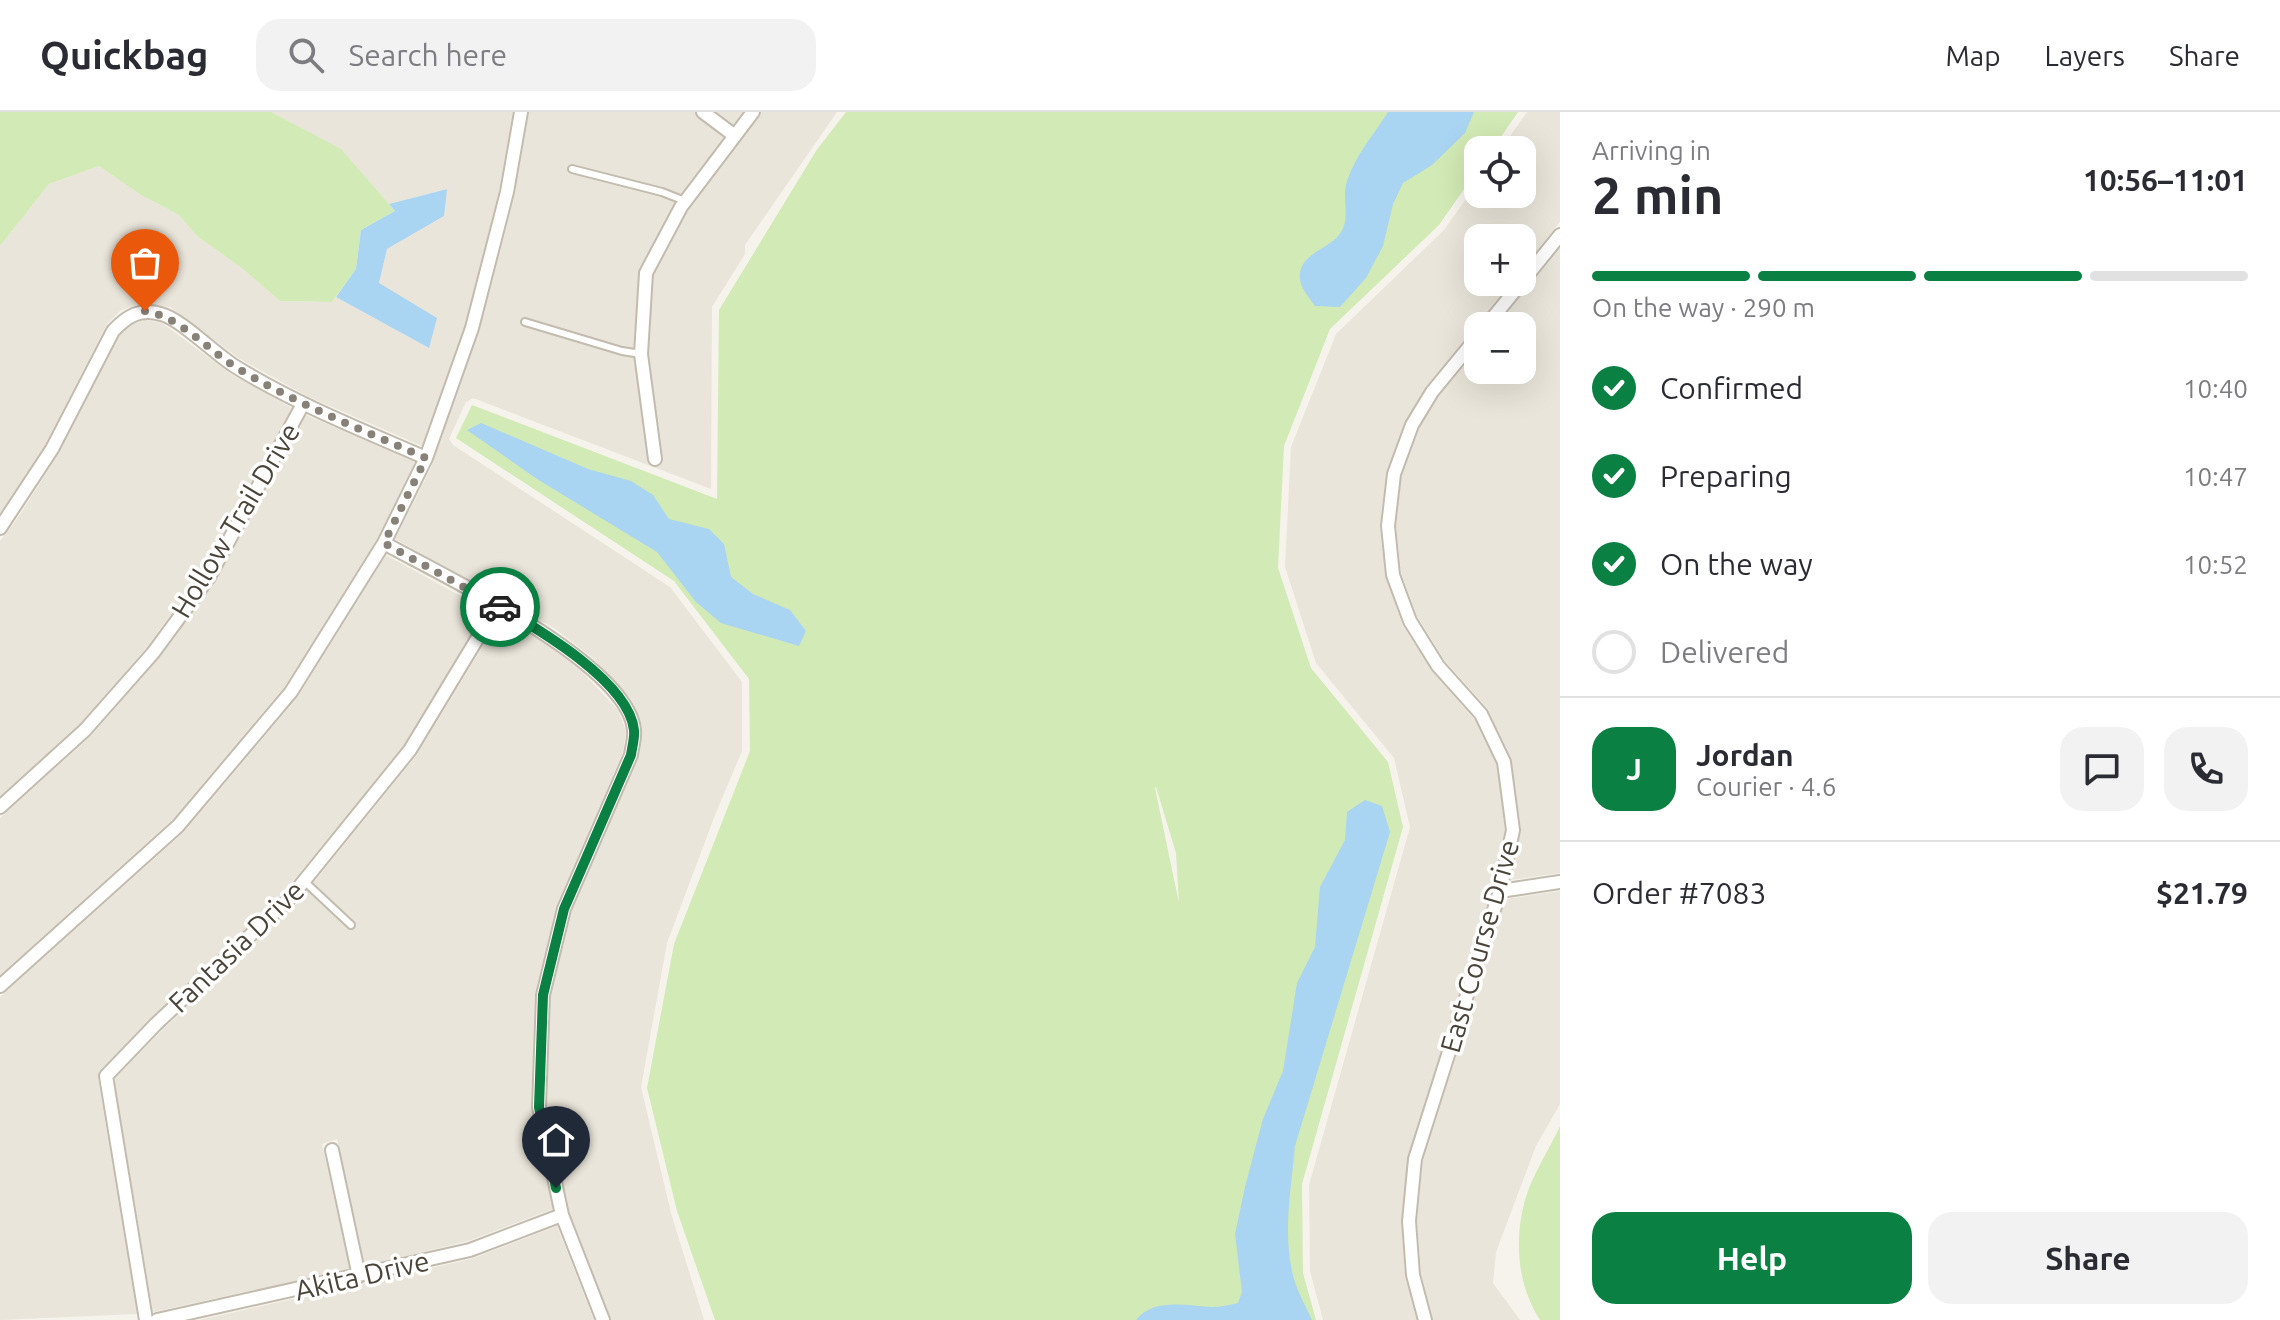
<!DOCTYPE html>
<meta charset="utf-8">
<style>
:root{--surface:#fff;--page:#f2f2f3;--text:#2b2b33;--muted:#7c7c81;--line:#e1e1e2;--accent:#0b8043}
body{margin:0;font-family:Ubuntu,sans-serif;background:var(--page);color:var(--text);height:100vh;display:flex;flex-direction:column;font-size:30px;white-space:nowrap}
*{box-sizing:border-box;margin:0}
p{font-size:26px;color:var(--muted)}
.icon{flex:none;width:44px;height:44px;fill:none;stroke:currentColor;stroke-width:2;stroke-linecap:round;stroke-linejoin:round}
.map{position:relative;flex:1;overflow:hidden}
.details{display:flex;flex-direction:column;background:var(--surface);width:720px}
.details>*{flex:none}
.controls{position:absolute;left:1464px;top:24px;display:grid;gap:16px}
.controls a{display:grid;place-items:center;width:72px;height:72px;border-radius:16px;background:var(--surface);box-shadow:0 8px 32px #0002;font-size:40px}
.pin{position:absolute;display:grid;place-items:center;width:68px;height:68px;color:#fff;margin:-82px -34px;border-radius:50% 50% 50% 0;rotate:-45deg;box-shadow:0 0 8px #0007}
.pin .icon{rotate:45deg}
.courier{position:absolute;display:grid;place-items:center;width:80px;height:80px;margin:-40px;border:6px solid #0b8043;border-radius:50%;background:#fff;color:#222;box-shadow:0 2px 10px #0007}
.headline em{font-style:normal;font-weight:700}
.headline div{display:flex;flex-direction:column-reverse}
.headline{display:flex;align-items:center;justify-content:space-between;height:136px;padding:0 32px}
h1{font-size:52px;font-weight:700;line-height:60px}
.bar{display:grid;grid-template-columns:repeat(4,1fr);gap:12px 8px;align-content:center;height:96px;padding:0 32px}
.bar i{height:10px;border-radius:6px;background:var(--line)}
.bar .active{background:var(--accent)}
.bar p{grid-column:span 4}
.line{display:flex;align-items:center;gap:20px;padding:0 32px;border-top:2px solid var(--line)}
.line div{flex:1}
.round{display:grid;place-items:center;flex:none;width:84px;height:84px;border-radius:24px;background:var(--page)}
ol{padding:0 32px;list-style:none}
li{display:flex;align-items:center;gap:24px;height:88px}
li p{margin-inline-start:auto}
li .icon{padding:8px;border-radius:50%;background:var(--accent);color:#fff;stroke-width:4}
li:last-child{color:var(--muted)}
li i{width:44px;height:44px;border:4px solid var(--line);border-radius:50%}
.cta{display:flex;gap:16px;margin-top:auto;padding:16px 32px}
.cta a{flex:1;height:92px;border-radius:24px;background:var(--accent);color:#fff;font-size:32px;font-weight:700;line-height:92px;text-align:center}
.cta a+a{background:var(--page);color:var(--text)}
header{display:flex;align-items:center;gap:48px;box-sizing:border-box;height:112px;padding:0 40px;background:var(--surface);border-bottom:2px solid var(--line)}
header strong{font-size:38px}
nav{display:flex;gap:44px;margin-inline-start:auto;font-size:28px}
.search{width:560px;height:72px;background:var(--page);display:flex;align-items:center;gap:20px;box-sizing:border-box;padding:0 28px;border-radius:24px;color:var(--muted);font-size:30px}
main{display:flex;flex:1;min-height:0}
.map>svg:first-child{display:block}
.residential{fill:#eae5da}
.green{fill:#d2eab5;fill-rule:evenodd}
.water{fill:#a9d4f2}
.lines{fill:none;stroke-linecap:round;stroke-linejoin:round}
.service-casing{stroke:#c2bbae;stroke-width:10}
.minor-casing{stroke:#c2bbae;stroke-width:16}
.service{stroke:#fff;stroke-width:6}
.minor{stroke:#fff;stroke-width:12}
.done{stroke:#878178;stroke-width:8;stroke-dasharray:0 14.4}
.route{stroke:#0b8043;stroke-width:10}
.labels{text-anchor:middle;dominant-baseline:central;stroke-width:7;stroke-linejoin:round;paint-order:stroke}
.street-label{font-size:28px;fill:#4b4439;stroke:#fff}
</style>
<header>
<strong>Quickbag</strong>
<div class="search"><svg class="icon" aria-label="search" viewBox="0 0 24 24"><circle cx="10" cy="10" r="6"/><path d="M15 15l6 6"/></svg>Search here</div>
<nav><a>Map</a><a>Layers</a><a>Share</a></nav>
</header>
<main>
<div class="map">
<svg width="1560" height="1208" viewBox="0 0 1560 1208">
<rect width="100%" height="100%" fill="#f6f3ec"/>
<path class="residential" d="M271,0H513L499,79L465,214L422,334L307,284L240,247L170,195L143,191L121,198L107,212L45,333L0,403V134L49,72L99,54L141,83L179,103L197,124L243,157L280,189L332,190L336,185L429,236L402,186L379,172L387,137L444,104L446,77L389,92L341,38Z
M529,0H837L745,133V142L712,195L711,377L473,286L466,290L449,327L453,333L670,475L742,570V639L715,703L667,831L641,975L671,1101L704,1208H611L569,1100L547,994L550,884L571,800L638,646L641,614L630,586L593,546L554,516L395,427L431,356L479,219L515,82Z
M1527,0H1560V110L1522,157V126H1478V170H1511L1427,274L1405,310L1386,361L1380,415L1386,466L1403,514L1433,560L1475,608L1497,653L1505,718L1492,778L1408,1044L1401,1108L1405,1164L1417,1208H1323L1310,1159L1309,1073L1410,715L1394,646L1316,551L1285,455L1291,335L1336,222L1444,118L1478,70V82H1522V38H1500Z
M1560,136V761L1510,768L1521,717L1511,646L1487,596L1444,548L1417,504L1401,460L1396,414L1401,364L1419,317L1438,285L1478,237V258H1522V214H1497Z
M145,208L162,211L231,262L292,296L202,460L147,535L80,612L0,684V429L17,407L59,341L119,224L130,213Z
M306,303L415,350L377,427L285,574L173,707L0,863V706L91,624L158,547L215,470Z
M386,443L486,498L404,633L285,779L151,906L101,958L98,966L137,1202L0,1208V885L184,720L297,586Z
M500,506L545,531L582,560L618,598L626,619L623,640L557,794L535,881L531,995L553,1097L468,1129L365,1154L337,1027L322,1032L350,1157L153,1200L114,967L161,919L297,791L416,644Z
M1560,779V992L1536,1034L1496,1140L1493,1171L1520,1208H1433L1421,1161L1417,1109L1423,1049L1506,787Z
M557,1114L594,1208H199L471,1147Z"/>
<path class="green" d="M0,0H271L341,37L395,99L361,118L356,157L332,190L280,189L243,157L197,124L179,103L141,83L99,54L49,72L0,134Z
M846,0H1518L1492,38H1478V57L1439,113L1330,217L1284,334L1278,456L1311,556L1388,650L1403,715L1302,1072L1303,1161L1316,1208H715L677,1099L647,976L674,832L750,639L749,567L674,469L456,326L472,293L717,387L719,198L816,39ZM1156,675L1176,741L1179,791L1155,676Z
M1560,1014V1208H1540C1517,1173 1514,1127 1525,1088C1532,1063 1549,1038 1560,1014Z"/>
<path class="water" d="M1388,0H1474L1465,21L1432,53L1403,71L1393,92L1383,134L1366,166L1340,195L1315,194C1308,184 1298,174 1300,161C1303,141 1328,137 1339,123C1352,107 1341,87 1347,69C1356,42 1373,24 1388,0Z
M447,77L444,104L387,137L379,171L437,206L429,236L336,185L356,157L361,118L395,99L389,92Z
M481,311L588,357L631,369L653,383L669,407L709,417L724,432L731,465L753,482L790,498L806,519L799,534L721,511L696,490L657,440L537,367L467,318Z
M1365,688L1382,694L1390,720L1295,1034C1291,1078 1282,1124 1294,1167C1298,1181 1306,1195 1312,1208H1136C1154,1185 1187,1194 1212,1195C1220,1195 1230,1193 1238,1191L1242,1180L1235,1122L1245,1075L1263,1007L1283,959L1297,871L1315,835L1320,775L1345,728L1347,700Z"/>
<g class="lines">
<g class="service-casing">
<path id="service" d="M572,57L662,80L685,89
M525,210L622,239L641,242
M304,769L351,813"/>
</g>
<g class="minor-casing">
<path id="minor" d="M703,0L735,24
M1522,170L1560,123
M1486,214L1522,170
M655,347L641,242L646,161L681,95L753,0
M0,416L52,337L113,219C127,204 140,196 161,202C181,207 216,243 236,255C296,292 362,318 426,346
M384,431C441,463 628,551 634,618C635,626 632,635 631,643L564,797L543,883L539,995L562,1103L603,1208
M0,695L85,618L153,541L209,465L303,292
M1500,779L1560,770
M0,874L178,714L291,580L384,431L426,346L472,216L507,80L521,0
M332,1038L359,1164
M146,1208L106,964L156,912L291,785L410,638L497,494
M157,1208L470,1138L562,1103
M1425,1208L1413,1163L1409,1109L1415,1047L1500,779L1513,718L1504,650L1481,602L1438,554L1410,509L1393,463L1388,414L1394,362L1412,313L1432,280L1478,224"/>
</g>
<use href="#service" class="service"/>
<use href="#minor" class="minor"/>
</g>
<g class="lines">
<path class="done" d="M145,199C182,206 205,236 237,256C297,292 362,318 426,346L384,431L500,495"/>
<path class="route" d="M500,495C538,517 629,570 634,618C635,625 632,635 631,643L564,797L543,883L539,995L556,1076"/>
</g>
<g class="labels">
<g class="street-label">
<text transform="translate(235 408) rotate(-59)">Hollow Trail Drive</text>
<text transform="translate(236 834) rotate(-44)">Fantasia Drive</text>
<text transform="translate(1479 834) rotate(-74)">East Course Drive</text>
<text transform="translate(362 1163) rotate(-13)">Akita Drive</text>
</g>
</g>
</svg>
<div class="controls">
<a><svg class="icon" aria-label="locate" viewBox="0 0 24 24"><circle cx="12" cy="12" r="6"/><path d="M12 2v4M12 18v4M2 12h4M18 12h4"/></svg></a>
<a>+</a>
<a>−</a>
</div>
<div class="pin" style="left:145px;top:199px;background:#ea580c"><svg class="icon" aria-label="bag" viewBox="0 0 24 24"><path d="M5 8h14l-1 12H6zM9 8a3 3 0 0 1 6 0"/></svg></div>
<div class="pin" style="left:556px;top:1076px;background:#1f2937"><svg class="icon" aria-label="home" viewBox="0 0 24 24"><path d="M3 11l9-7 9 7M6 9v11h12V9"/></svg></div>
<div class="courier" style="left:500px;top:495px"><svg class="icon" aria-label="car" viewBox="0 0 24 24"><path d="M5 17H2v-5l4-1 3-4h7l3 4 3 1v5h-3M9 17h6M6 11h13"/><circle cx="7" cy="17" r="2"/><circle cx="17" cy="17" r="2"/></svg></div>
</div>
<section class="details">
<div class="headline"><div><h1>2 min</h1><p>Arriving in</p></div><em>10:56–11:01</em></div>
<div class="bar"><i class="active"></i><i class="active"></i><i class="active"></i><i></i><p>On the way · 290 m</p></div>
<ol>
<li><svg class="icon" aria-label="check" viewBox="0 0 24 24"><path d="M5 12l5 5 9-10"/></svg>Confirmed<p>10:40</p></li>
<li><svg class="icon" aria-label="check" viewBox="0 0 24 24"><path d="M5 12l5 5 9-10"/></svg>Preparing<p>10:47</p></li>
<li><svg class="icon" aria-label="check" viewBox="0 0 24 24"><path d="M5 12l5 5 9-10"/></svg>On the way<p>10:52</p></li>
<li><i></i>Delivered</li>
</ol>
<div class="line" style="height:144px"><b class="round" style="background:var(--accent);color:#fff">J</b><div><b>Jordan</b><p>Courier · 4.6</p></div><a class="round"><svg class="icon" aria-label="chat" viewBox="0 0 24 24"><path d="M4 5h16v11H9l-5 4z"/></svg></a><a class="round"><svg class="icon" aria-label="phone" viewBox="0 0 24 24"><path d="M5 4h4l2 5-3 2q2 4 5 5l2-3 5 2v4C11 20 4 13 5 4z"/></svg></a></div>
<div class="line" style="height:104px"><div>Order #7083</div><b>$21.79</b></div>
<div class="cta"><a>Help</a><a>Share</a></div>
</section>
</main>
